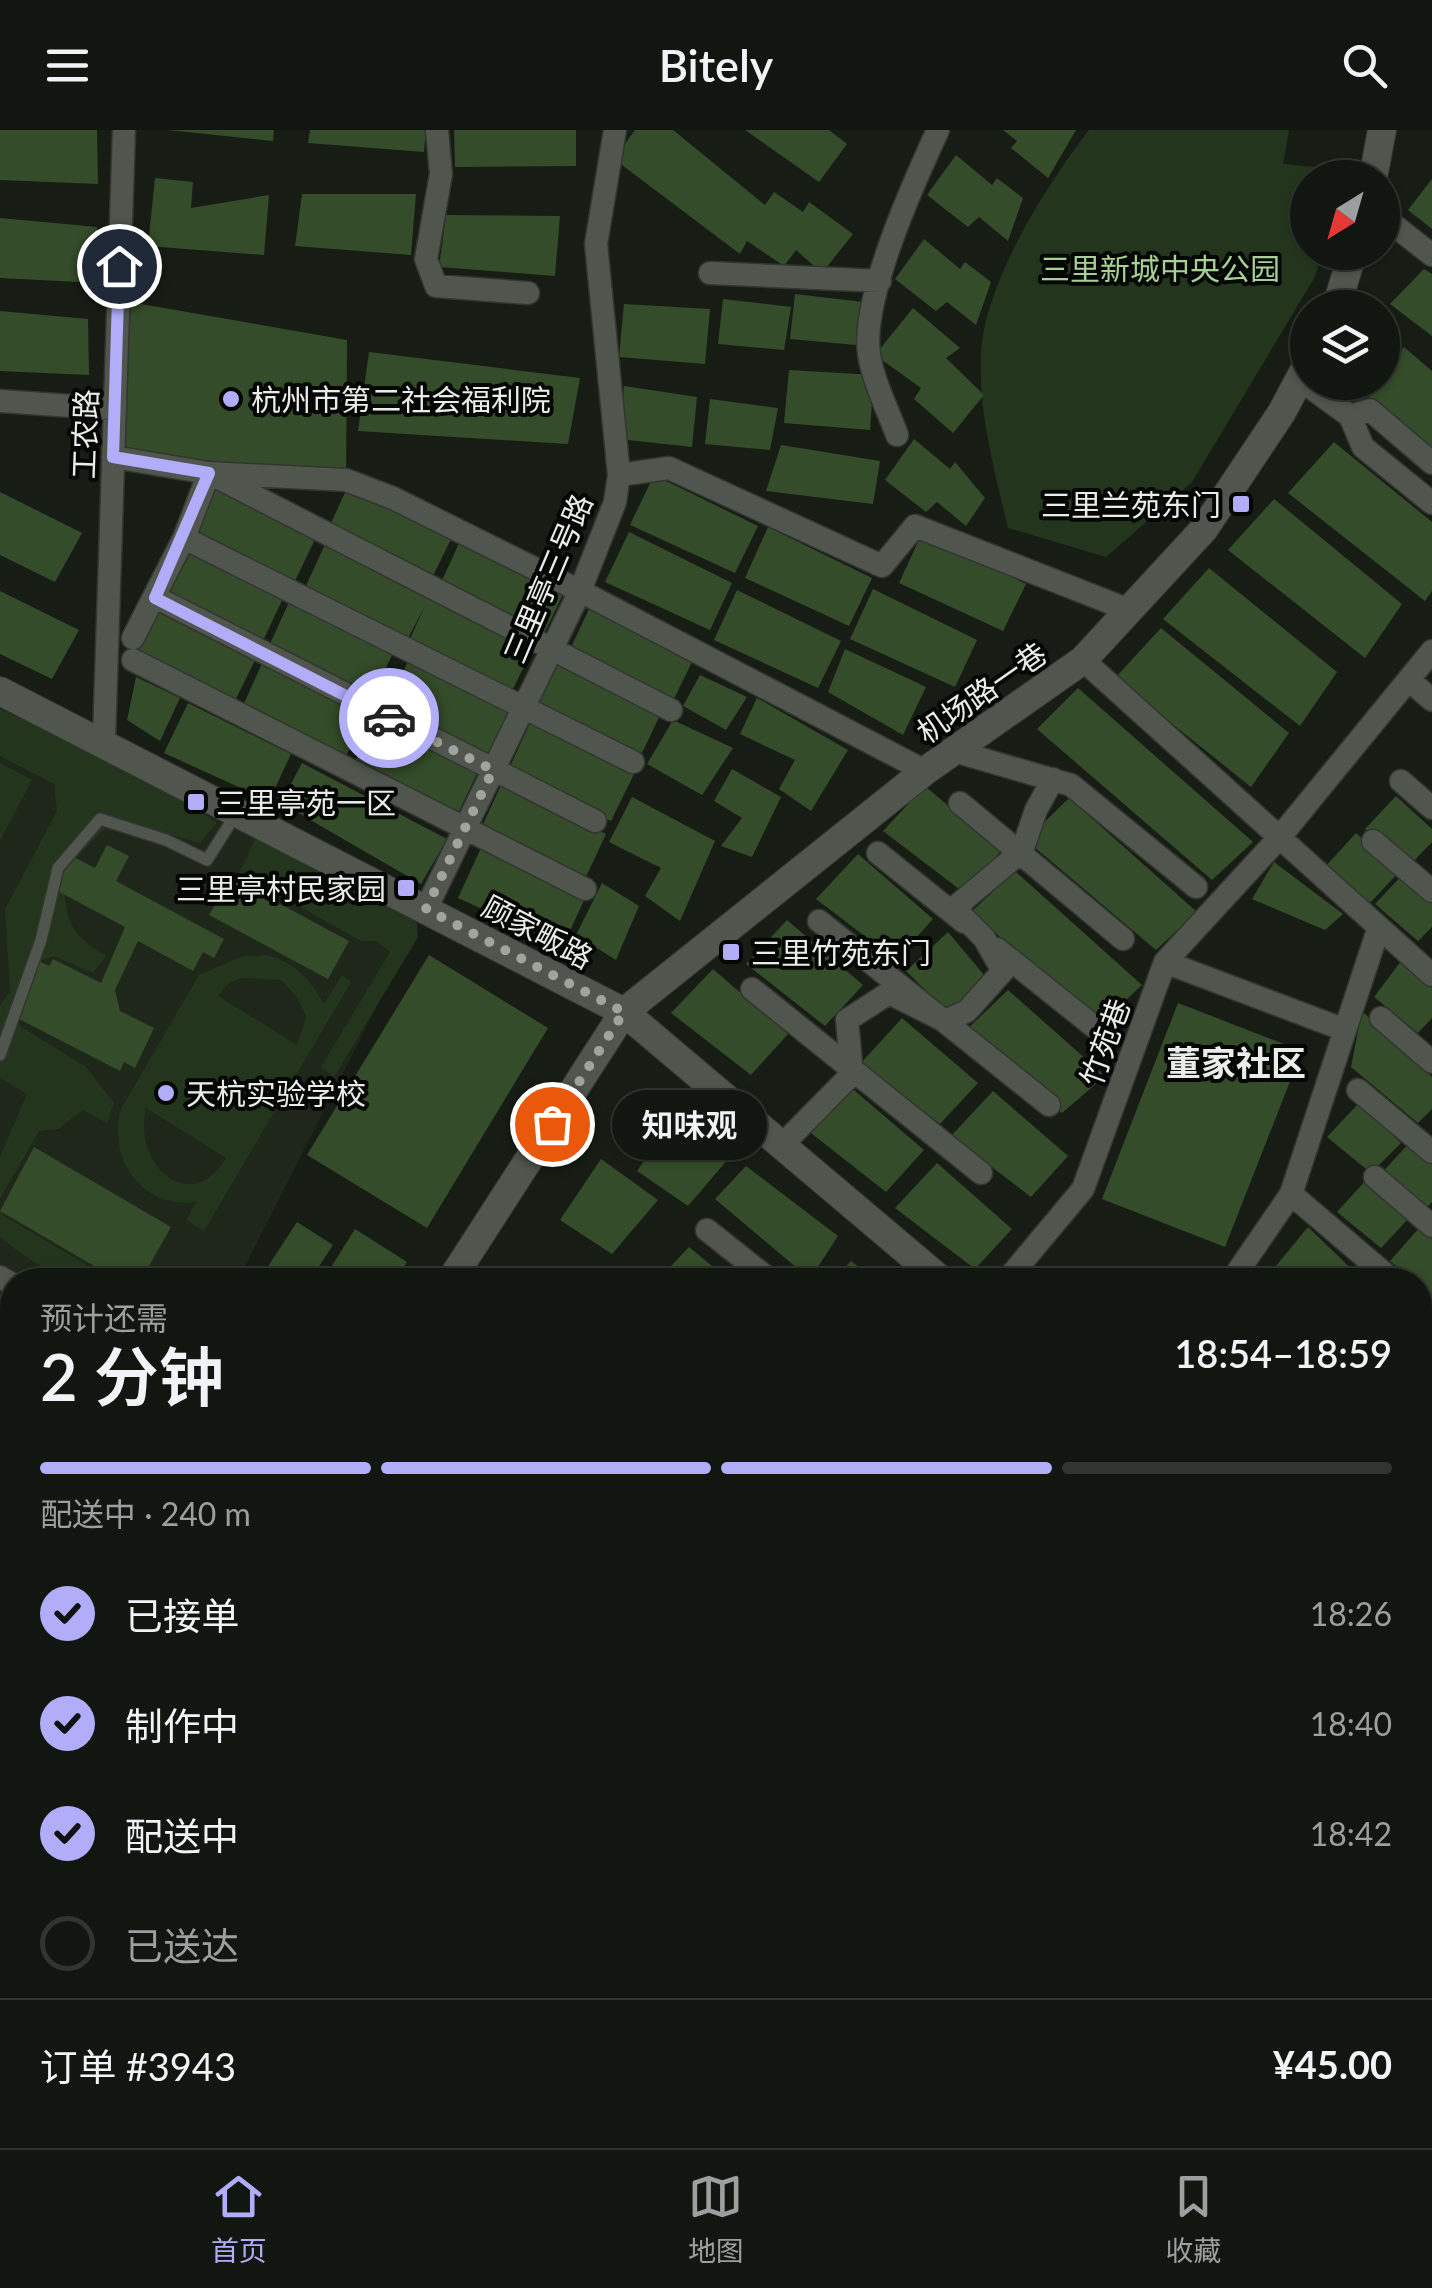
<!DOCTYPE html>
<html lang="zh">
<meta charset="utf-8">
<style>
:root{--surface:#111610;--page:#1e231e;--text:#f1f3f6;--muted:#9c9f9f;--line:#303530;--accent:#b2adf9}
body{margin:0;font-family:Lato,"Noto Sans SC",sans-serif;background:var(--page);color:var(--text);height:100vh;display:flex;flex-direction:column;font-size:38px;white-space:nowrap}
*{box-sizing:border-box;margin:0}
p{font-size:32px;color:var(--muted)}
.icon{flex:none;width:55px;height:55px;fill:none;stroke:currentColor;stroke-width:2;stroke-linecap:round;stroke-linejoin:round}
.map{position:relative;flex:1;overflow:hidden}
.drawer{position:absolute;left:0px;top:1138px;width:1432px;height:882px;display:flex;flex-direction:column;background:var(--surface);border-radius:40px 40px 0 0;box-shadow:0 2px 8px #0004,0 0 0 2px var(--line)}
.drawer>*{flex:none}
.needle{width:65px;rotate:217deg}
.controls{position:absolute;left:1290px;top:30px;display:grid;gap:20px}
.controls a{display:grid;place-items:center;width:110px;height:110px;border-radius:50%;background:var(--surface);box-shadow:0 2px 8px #0004,0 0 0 2px var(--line);font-size:50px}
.pin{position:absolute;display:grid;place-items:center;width:85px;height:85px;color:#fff;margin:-42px;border:5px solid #fff;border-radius:50%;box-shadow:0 2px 10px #0007}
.courier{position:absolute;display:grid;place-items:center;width:100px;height:100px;margin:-50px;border:8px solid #b2adf9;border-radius:50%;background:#fff;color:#222;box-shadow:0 2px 12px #0007}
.bubble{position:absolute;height:70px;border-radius:35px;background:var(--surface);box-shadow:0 2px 8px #0004,0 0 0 2px var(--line);font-size:32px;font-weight:600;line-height:70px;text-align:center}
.head em{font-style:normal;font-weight:600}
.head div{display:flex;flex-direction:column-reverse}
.head{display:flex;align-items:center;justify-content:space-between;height:170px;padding:0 40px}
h1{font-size:65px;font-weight:600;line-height:75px}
.bar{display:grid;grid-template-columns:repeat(4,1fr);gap:15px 10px;align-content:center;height:120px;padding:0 40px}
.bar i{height:12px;border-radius:8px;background:var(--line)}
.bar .on{background:var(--accent)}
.bar p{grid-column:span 4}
.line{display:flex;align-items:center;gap:25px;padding:0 40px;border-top:2px solid var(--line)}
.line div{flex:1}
ol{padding:0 40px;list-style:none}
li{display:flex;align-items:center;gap:30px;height:110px}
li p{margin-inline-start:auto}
li .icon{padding:10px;border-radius:50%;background:var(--accent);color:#111;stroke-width:4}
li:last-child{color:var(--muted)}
li i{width:55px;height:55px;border:5px solid var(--line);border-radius:50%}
header{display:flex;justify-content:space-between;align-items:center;height:130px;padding:0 40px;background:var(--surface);font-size:45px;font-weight:600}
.tabs{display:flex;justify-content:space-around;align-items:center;height:140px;border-top:2px solid var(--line);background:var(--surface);font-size:28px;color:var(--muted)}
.tabs a{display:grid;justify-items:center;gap:5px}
.tabs .on{color:var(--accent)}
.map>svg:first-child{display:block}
.built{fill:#1e271a}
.green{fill:#24351d;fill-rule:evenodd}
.water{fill:#506844}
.building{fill:#344c29}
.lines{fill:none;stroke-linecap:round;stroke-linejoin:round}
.service-casing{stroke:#323531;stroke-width:14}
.minor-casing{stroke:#323531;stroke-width:25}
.tertiary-casing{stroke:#323531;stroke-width:30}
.service{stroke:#50564d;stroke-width:11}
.minor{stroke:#50564d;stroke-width:22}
.tertiary{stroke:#50564d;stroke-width:28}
.rail-casing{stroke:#cacfc8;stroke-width:10}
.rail{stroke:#050704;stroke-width:6;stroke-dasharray:19;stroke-linecap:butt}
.done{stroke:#a0a49e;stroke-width:10;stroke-dasharray:0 18}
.route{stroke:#b2adf9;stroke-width:12}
.poi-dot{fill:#b2adf9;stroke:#050704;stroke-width:4}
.labels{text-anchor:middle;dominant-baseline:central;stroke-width:8;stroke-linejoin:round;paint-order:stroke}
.park-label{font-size:30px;fill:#a6d094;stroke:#050704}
.poi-label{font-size:30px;fill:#e9ede7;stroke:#050704;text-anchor:start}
.street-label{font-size:30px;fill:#e9ede7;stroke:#050704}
.quarter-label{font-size:35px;font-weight:bold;fill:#e9ede7;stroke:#050704}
</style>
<header><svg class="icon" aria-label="menu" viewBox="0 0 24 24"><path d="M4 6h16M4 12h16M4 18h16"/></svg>Bitely<svg class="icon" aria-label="search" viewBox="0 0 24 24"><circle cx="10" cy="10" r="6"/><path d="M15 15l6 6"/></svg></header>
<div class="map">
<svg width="1432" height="2018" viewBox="0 0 1432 2018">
<rect width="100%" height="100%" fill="#171d15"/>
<path class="built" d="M0,562L426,779L238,1150L0,1147Z
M1432,1945V2018H1351L1362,2008H1420V1956Z"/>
<path class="green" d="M1089,0H1289L1283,34L1357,41L1354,47L1308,48V122L1324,123L1313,150L1192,352L1106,427L1008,398C995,342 978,283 981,225C984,153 1046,56 1089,0Z
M0,579L145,645L217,693L200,713L157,701L107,696L64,740C65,786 65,801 106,826L93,843L54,826L39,831L17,884L20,896L86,937L114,973L107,993L83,980L58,999L39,1001L0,1069V1027L27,964L0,948V876L10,861L5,779L57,681L54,654L0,626Z
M0,633L32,650L0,711Z
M258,703L416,789L418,807L334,947L321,937L390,822L377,811H361L239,743Z
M266,825C296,833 309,848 324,874L342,845L351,852L204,1101L186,1090L196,1072C142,1079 107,1030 121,979L199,845L241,827ZM242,848L281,850L297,867L306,887L297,915L218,866L229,853ZM146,978L226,1028C191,1087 132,1035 146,978Z
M0,1081L6,1087L112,1150C60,1150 41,1140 0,1107Z"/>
<path class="water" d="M1432,1800V1913L1420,1919V1807Z
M1122,2008H1255L1243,2018H1110Z"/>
<path class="building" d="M0,0H97L98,54L0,50Z
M168,0H274L273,11Z
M310,0H426L424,22L308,13Z
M454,0H576V36L455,37Z
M635,0H673L765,75L774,62L803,82L809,72L853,104L822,143L796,120L784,136L747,111L740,124L614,29Z
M745,0H829L847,14L819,52Z
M1003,0H1076L1048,48L1011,18L1017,11Z
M956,25L992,55L997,48L1023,68L1008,111L979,87L968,97L927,65Z
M155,48L193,52L191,78L269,65L264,125L148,116Z
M1432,49V99L1408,80Z
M302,64H416L411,125L295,116Z
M446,85L560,86L555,146L439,137Z
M0,88L97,97L98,153L0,148Z
M924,109L960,139L965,132L991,152L976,195L947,172L936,181L895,149Z
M1424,139L1432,144V206L1390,174Z
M795,164L863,172L856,215L790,209Z
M723,169L791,177L784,220L718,214Z
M118,170L347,210L346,350L113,327Z
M624,174L710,179L705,234L619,227Z
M913,178L960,218L946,228L984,265L953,303L914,269L921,258L875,225Z
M0,181L88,189L89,245L0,241Z
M1404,217L1432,241V320L1367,270Z
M369,222L580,248L568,314L358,301Z
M789,240L874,245L870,300L784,293Z
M624,256L697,267L692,317L619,309Z
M710,269L778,278L770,320L705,314Z
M914,309L950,339L955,332L985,368L966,396L937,372L926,382L885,350Z
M1334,312L1432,392V461L1425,471L1288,363Z
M781,315L880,331L873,374L766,361Z
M654,345L758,396L735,443L630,395Z
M349,354L453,405L430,452L326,404Z
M213,355L317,405L294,453L190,405Z
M0,362L82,403L55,452L0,425Z
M1274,369L1402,474L1365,528L1228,420Z
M768,397L872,448L849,496L745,448Z
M629,402L732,453L710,500L605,452Z
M922,403L1026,454L1003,501L899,453Z
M461,409L565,460L542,508L438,459Z
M327,410L536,512L513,559L409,511L425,476L408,508L304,460Z
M181,415L284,466L262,513L157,465Z
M1209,438L1337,542L1300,596L1163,489Z
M873,459L977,510L955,557L850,509Z
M737,460L841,511L818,558L714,510Z
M0,461L79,500L52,549L0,524Z
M291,468L395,519L372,566L268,518Z
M153,475L257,526L234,573L130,525Z
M590,477L694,528L671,575L566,528Z
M1161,498L1289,603L1251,657L1115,548Z
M845,519L926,557L903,605L828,562Z
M410,527L514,578L491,625L387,577Z
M559,528L663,579L640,627L536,578Z
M264,529L368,581L345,628L241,580Z
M700,545L747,567L726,600L683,576Z
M136,547L180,568L160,611L127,590Z
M1078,558L1253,712L1212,750L1037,599Z
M757,568L848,620L811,681L779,659L795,630L740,604Z
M188,573L291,624L269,671L164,623Z
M375,588L479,639L457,686L352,638Z
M673,590L733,618L702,665L647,634Z
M530,593L634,644L611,691L507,643Z
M302,633L447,709L421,754L281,673Z
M732,639L781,667L752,727L721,716L742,688L714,671Z
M502,653L606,704L584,751L479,703Z
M925,656L1001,721L963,762L883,701Z
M1396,666L1432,699V712L1409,736L1365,699Z
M632,667L715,711L680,791L645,766L661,738L609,712Z
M1069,668L1197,782L1156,820L1026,710Z
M1356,703L1398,743L1369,774L1325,737Z
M107,715L129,726L116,751L224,809L214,828L203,822L193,841L138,811L115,860L120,881L154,898L135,938L124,932L120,941L19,889L23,882L16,878L39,831L49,836L53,829L101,853L125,797L54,759L72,726L95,738Z
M481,718L585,768L563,816L458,768Z
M858,724L933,789L896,830L816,769Z
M1274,732L1343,784L1325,800L1252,769Z
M1015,741L1142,855L1101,893L971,782Z
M1406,741L1432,765V797L1418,811L1375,774Z
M230,747L349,811L328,849L209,785Z
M602,753L639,776L616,830L576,805Z
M787,790L863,855L825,896L746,834Z
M948,802L985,846L950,885L906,841Z
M429,825L548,898L427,1098L307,1025Z
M1401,831L1432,858V888L1418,903L1374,867Z
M713,839L788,904L751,945L671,883Z
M1008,860L1105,946L1062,983L962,904Z
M1178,873L1302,921L1225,1117L1102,1069Z
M1362,881L1432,947V979L1418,993L1351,937Z
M902,888L978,953L940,994L861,933Z
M848,955L924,1020L886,1062L807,1000Z
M993,961L1068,1026L1031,1067L951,1006Z
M1359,973L1401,1013L1371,1043L1327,1007Z
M678,981L735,1021L688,1076L637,1041Z
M1410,1012L1432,1032V1072L1423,1082L1379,1046Z
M34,1017L171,1097L141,1150H118L0,1081Z
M601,1029L658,1070L612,1124L560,1090Z
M937,1033L1012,1099L975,1139L895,1078Z
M746,1036L838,1106L810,1149L715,1069Z
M1368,1048L1410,1087L1381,1118L1337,1082Z
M297,1092L333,1115L310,1150H279L265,1141Z
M1308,1097L1363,1150L1266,1148Z
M1420,1097L1432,1107V1166L1420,1156V1150H1413L1390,1131Z
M355,1099L407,1132L395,1150H323Z
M689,1117L729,1150H658Z
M851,1131L876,1150H833Z
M0,1244L12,1247V1312L0,1309Z
M1420,1282L1432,1292V1344L1420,1334Z
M1420,1365L1432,1374V1426L1420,1415Z
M0,1397L12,1399V1475H0Z
M1420,1436L1432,1446V1488L1426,1496L1420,1491Z
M0,1522H12V1599L0,1598Z
M1420,1592L1432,1601V1638L1420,1650Z
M12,1776V1859L0,1878V1792Z
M0,1969L12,1976V2008H71L90,2018H20L0,2007Z
M263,2008H335L349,2018H278Z
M493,2008H514L527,2018H485Z
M753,2008H815L828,2018H746Z
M887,2008H945L953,2018H901Z"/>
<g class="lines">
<g class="service-casing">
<path id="service" d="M0,925L41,810L58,738L100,689L166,710L207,730L236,684
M0,1926L12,1909
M0,1952L12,1961
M98,2008L117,2018
M252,2008L265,2018
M153,2018L162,2008"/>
</g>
<g class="minor-casing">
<path id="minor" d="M437,0L441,44L426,129L436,156L528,163
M1382,86L1432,125
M710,143L880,151
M1299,249L1350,286L1363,317L1432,373
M0,271L114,279
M1350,286L1370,280L1432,333
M897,305C888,280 873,251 869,224C861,168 914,52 938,0
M113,327L209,343L346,350L393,368L580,461L925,641
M619,345L669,338L882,436L915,396L1129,480
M184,408L633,632
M155,467L595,691
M133,508L184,408L209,343L671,580
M133,530L585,759
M1083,530L1432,845
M1410,551L1432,570
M104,610L124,0
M954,621L1071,655L1196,757
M1401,651L1432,678
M960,673L1123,809
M1373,711L1432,761
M878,723L964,792
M426,779L580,461L615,372L619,345L596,114L615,0
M819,791L1049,975
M997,819L1107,907
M1165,832L1345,900
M752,859L981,1043
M1381,888L1432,932
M1358,960L1432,1022
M782,1015L852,944L847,890L889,863L945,891L967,881L1003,841L984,808L954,778L1022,721L1036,680L1053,649
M1375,1047L1432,1096
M1291,1064L1392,1150
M707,1100L770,1150
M0,1147L12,1154
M1007,1150L1083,1059L1165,832L1279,708L1432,521
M1232,1150L1291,1064L1378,800
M1420,1174L1432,1185
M0,1199L12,1201
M1420,1258L1432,1244
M1420,1269L1432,1280
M1420,1343L1432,1353
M1420,1429L1432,1439
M0,1498L12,1500
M0,1613L12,1612
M0,1738L12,1722
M728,2008L733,2018
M998,2018L1003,2008"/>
</g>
<g class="tertiary-casing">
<path id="tertiary" d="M1373,48L1382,0
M1336,178L1353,122
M0,561L624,882L941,1150
M451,1150L624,882L925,641L1083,530L1204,399L1282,282L1308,233
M1420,1545L1432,1555
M0,1694L12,1702
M1420,1709L1432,1699
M411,2008L424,2018
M1066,2018L1078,2008"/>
</g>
<use href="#service" class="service"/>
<use href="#minor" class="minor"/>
<use href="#tertiary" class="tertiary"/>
<g class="rail-casing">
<path id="rail" d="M1420,2006L1432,1995"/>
</g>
<use href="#rail" class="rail"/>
</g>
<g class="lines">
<path class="done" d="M389,588L493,640L426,779L624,882L552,994"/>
<path class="route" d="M119,136L113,327L209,343L155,468L389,588"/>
</g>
<g class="poi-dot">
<circle cx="231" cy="269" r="10"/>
<rect x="1231" y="364" width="20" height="20" rx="5"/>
<rect x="186" y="662" width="20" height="20" rx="5"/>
<rect x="396" y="748" width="20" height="20" rx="5"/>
<rect x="721" y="812" width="20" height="20" rx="5"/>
<circle cx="166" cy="963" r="10"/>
</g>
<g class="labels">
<g class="park-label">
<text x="1160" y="138">三里新城中央公园</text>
</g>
<g class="poi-label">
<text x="251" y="269">杭州市第二社会福利院</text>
<text x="1221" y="374" text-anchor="end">三里兰苑东门</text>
<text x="216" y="672">三里亭苑一区</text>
<text x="386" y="758" text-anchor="end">三里亭村民家园</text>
<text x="751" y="822">三里竹苑东门</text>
<text x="186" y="963">天杭实验学校</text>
</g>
<g class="street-label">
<text transform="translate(84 304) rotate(-88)">工农路</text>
<text transform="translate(547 448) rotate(-67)">三里亭三号路</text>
<text transform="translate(981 562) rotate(-35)">机场路一巷</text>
<text transform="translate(538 801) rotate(28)">顾家畈路</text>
<text transform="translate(1104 912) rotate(-70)">竹苑巷</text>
</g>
<g class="quarter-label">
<text x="1236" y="932">董家社区</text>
</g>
</g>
</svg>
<div class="controls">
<a><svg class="needle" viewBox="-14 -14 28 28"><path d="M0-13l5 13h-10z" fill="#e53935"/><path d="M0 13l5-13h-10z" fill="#9c9f9f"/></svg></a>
<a><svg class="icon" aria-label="layers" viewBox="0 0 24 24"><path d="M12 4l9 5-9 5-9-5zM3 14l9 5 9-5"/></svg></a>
</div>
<div class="pin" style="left:552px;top:994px;background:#ea580c"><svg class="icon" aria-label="bag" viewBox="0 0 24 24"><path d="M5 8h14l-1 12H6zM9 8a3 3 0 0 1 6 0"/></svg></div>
<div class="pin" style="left:119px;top:136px;background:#1f2937"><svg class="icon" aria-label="home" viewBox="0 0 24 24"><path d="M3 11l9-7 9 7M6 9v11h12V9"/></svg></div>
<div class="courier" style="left:389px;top:588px"><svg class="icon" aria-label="car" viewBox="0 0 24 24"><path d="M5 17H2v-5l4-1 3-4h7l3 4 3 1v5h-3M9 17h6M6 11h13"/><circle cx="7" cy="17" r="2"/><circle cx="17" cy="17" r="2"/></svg></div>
<div class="bubble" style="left:612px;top:960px;width:155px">知味观</div>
<section class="drawer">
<div class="head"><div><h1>2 分钟</h1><p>预计还需</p></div><em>18:54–18:59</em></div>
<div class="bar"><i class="on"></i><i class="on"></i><i class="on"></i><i></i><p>配送中 · 240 m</p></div>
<ol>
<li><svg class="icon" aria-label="check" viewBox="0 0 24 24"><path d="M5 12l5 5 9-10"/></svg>已接单<p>18:26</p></li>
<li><svg class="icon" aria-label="check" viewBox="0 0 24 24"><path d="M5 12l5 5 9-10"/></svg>制作中<p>18:40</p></li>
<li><svg class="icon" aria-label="check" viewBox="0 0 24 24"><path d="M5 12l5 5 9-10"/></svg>配送中<p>18:42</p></li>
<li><i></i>已送达</li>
</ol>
<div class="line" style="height:130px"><div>订单 #3943</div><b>¥45.00</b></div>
</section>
</div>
<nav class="tabs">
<a class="on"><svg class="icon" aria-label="home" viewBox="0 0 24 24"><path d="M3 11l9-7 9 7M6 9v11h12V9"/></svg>首页</a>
<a><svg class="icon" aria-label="map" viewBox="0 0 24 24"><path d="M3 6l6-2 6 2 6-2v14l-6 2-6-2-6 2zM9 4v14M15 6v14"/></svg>地图</a>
<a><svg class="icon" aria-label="saved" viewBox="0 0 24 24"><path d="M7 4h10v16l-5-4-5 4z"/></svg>收藏</a>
</nav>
